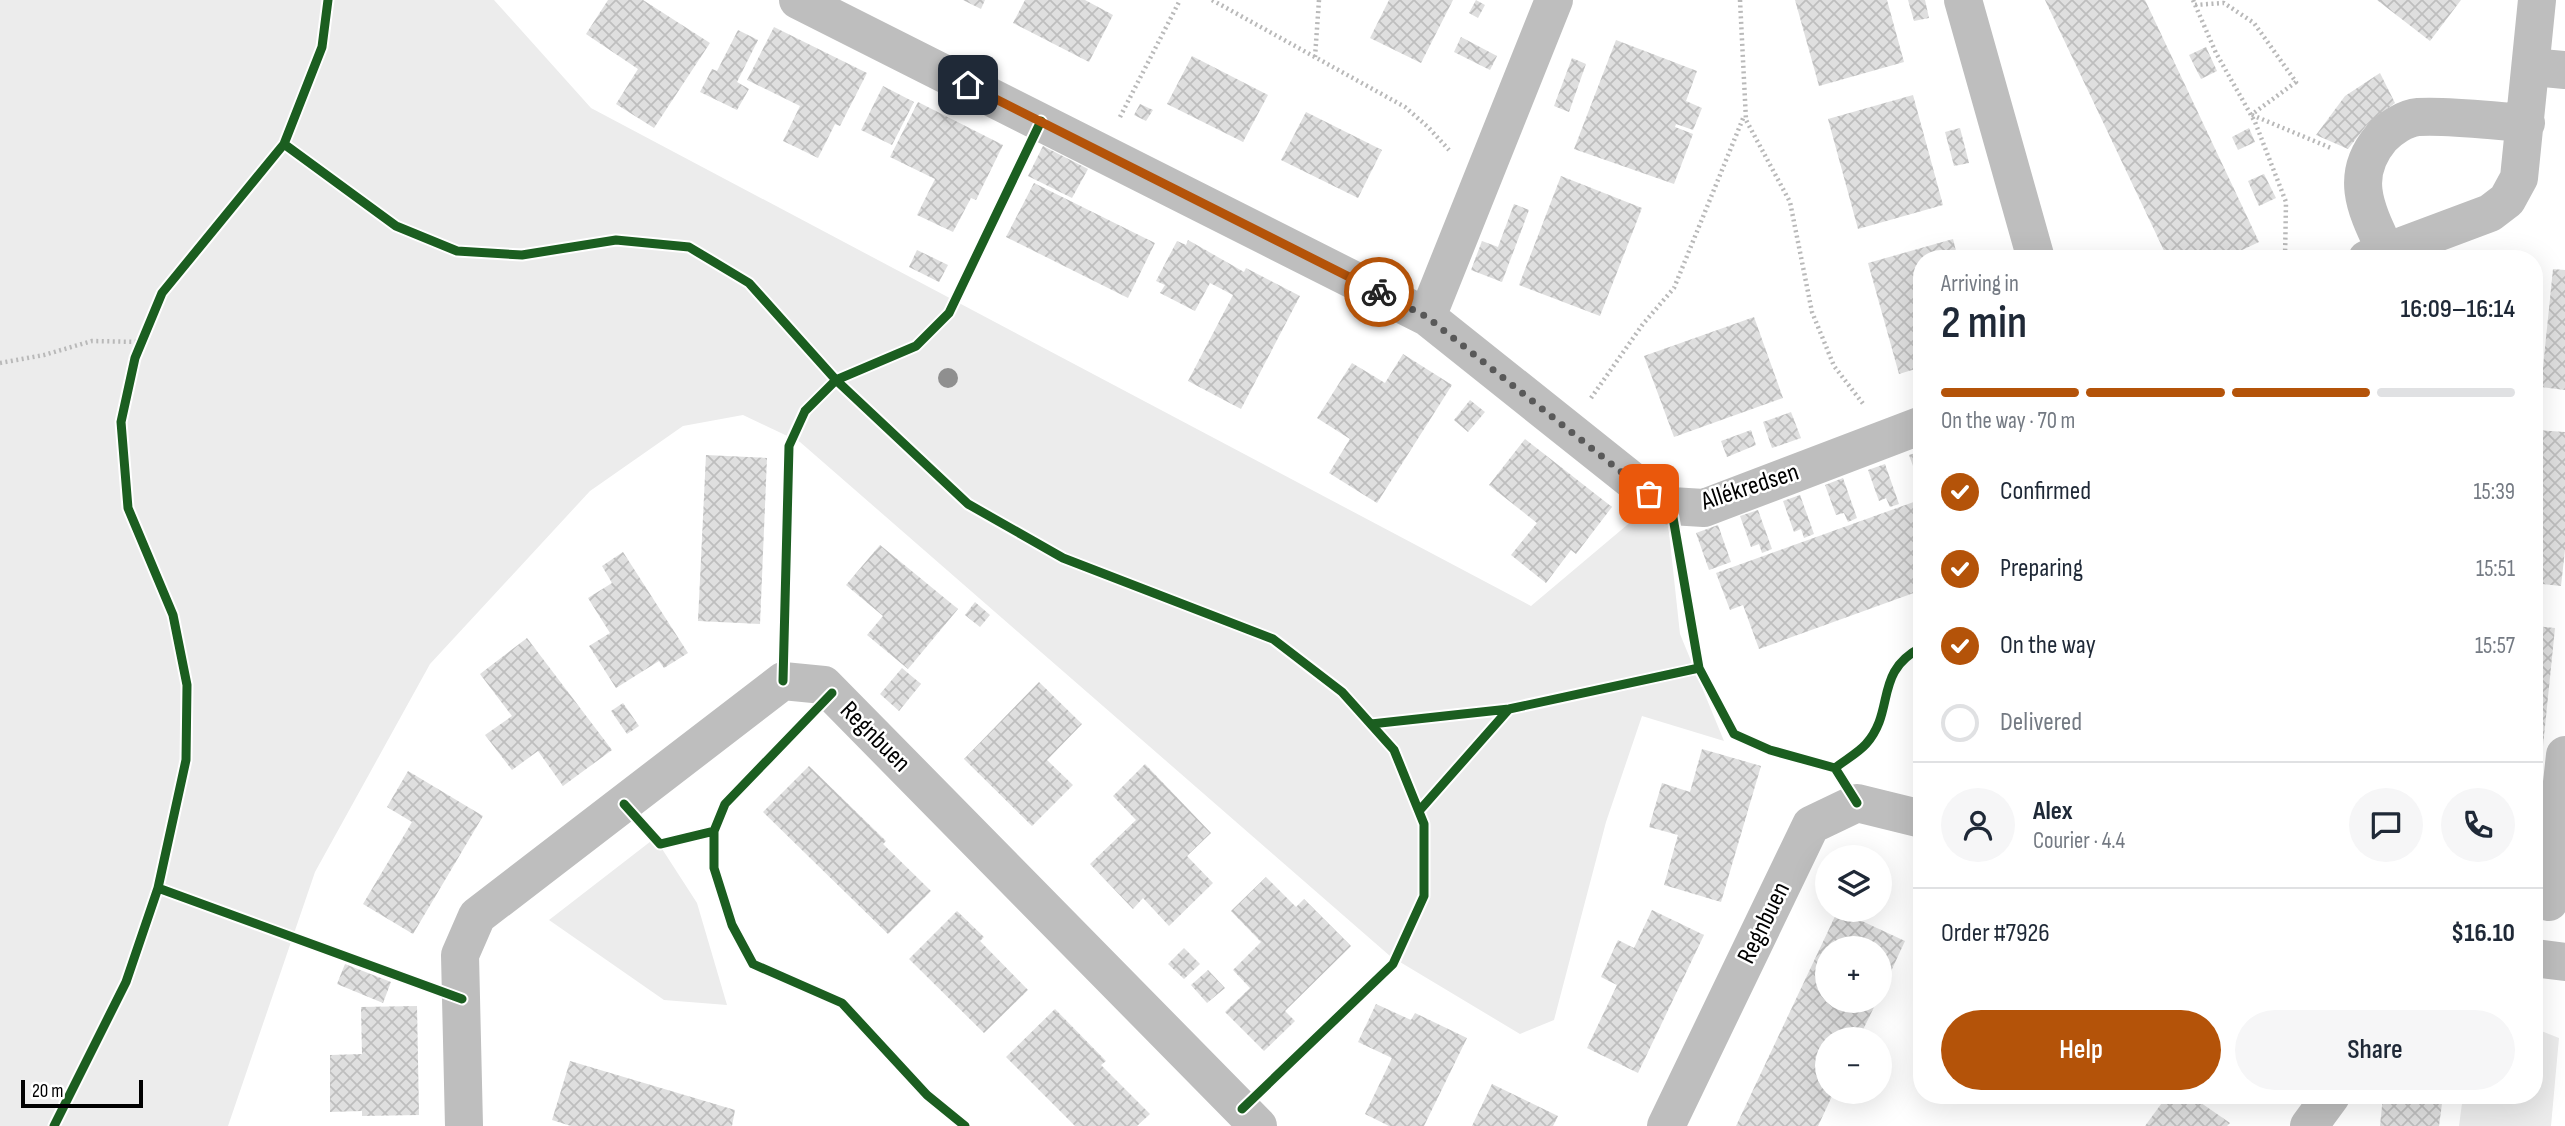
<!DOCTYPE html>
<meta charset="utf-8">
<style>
:root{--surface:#fff;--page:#f6f6f7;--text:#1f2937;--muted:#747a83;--line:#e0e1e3;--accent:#b45309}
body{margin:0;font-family:"Sofia Sans Condensed",sans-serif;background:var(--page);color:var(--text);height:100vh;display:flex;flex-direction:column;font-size:26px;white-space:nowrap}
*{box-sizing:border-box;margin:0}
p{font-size:23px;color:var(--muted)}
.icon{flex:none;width:38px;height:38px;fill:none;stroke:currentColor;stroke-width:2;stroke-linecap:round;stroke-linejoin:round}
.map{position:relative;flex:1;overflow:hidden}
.sheet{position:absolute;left:1913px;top:250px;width:630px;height:854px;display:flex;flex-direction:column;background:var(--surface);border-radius:28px;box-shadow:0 7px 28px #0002}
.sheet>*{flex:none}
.fabs{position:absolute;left:1815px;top:845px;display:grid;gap:14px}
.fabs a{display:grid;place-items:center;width:77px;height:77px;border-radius:50%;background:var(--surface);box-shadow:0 7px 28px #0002;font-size:35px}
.scale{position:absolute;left:21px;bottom:18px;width:122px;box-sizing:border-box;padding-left:7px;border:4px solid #000;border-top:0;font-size:19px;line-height:24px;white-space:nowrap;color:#000;-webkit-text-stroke:5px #fff;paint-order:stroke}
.pin{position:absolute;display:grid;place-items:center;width:60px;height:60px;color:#fff;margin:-30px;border-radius:14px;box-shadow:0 4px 10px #0006}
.courier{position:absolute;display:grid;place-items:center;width:70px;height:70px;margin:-35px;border:5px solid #b45309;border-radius:50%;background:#fff;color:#222;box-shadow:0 2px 9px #0007}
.headline em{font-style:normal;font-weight:600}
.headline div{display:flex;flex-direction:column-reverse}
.headline{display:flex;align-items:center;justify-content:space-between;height:119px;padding:0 28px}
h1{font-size:46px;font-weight:600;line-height:52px}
.bar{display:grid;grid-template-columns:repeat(4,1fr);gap:10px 7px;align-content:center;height:84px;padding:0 28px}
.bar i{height:9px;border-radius:5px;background:var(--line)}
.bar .active{background:var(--accent)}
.bar p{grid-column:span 4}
.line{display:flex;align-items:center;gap:18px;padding:0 28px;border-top:2px solid var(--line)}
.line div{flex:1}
.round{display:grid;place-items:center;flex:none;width:74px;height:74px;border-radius:37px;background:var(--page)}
ol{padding:0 28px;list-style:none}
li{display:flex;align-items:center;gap:21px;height:77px}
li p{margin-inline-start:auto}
li .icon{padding:7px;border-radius:50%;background:var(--accent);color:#fff;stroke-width:4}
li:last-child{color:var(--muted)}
li i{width:38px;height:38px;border:4px solid var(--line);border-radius:50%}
.button{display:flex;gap:14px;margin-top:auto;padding:14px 28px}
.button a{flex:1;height:80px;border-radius:42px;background:var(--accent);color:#fff;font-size:28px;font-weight:600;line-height:80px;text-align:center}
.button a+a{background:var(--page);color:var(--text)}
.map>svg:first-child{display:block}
.green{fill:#ececec}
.building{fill:url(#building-cross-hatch)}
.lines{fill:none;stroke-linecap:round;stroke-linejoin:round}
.path{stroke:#b9b9b9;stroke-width:4.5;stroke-dasharray:2 3.5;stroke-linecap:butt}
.minor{stroke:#bebebe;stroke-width:38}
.cycleway-casing{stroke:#fff;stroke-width:13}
.cycleway{stroke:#1b5e20;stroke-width:9}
.tree{fill:#8f8f8f}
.done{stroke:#595959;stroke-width:7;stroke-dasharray:0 12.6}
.route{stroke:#b45309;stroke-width:9}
.labels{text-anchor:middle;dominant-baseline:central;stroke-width:5;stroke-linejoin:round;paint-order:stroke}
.street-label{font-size:26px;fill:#000;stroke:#fff}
</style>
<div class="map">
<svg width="2565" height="1126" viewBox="0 0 2565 1126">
<defs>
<pattern id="building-cross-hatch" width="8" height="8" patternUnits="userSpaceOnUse" patternTransform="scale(1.75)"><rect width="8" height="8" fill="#dfdfdf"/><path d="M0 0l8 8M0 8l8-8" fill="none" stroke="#bebebe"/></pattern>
</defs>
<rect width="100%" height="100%" fill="#fff"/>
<path class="green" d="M0,0H494L591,108L1531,606L1633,520L1668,523L1680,634L1724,741L1642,716L1606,822L1554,1020L1520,1034L1390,956L800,442L743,415L683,426L590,491L430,664L315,872L228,1126H0Z
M655,838L697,903L727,1005L664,1000L549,920Z
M2534,1028L2559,1038L2551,1126H2459L2463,1096H2534Z"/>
<path class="building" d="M608,0H643L710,43L654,128L616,104L638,69L586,34Z
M963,0H985L981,9Z
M1025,0H1085L1113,15L1089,62L1013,23Z
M1389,0H1453L1421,63L1370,38Z
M1476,0L1485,5L1478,18L1469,13Z
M1795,0H1887L1904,62L1819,86Z
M1908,0H1925L1929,18L1914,21Z
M2045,0H2145L2259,242L2223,259H2168Z
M2377,0H2461L2430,41Z
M774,27L867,73L840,126L835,124L818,158L783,141L800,106L747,80Z
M738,30L758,40L737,82L749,89L737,110L700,92L712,69L717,71Z
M1461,37L1497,56L1490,70L1454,52Z
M1616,40L1697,71L1686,101L1702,108L1693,130L1676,124L1675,127L1693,134L1674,184L1574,149Z
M2206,47L2217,71L2201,79L2189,55Z
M1192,56L1268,95L1243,142L1167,104Z
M1572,58L1586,64L1569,112L1554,106Z
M2380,73L2395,103L2366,126L2348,149L2316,135L2345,96Z
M883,86L914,102L892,145L861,130Z
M1913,95L1943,205L1858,229L1828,119Z
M918,102L1003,145L976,200L971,198L953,232L917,215L935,179L890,157Z
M1140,104L1153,110L1146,121L1134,115Z
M1306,112L1382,150L1358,198L1281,160Z
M1960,128L1969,163L1954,166L1945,132Z
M2249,128L2255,142L2238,150L2232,137Z
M1043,146L1088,169L1072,198L1028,176Z
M2264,174L2276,198L2259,206L2248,181Z
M1561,176L1642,208L1600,316L1519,285Z
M1034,183L1155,243L1128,298L1006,237Z
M1514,204L1529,210L1502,282L1471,270L1482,241L1498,247Z
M1953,239L1958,259H1922V367L1899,374L1868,263Z
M1188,240L1244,272L1246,268L1300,296L1241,409L1188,381L1233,295L1210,283L1195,311L1160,293L1165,285L1156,281L1177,241L1186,245Z
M917,250L948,265L939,282L909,267Z
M2553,269L2565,270V390L2541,387Z
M1754,317L1783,398L1674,437L1644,356Z
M1403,354L1452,385L1377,503L1329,473L1350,439L1317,418L1352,363L1385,383Z
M1470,400L1485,412L1468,432L1454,420Z
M1791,412L1801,438L1772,448L1763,422Z
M1751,430L1756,445L1727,457L1721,441Z
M2538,430L2565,432V550L2561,586L2534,583V468Z
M1525,439L1612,507L1576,554L1571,550L1546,583L1511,555L1537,523L1489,485Z
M1922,451V488H1921L1909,455Z
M706,455L767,458L760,624L698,621Z
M1885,464L1899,504L1890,507L1886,498L1879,501L1868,470Z
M1843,478L1857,518L1848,522L1844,513L1836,515L1825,485Z
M1800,495L1814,534L1804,538L1801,529L1794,532L1783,501Z
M1922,499V590L1759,649L1743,605L1730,610L1716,573Z
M1758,510L1772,549L1762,553L1759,544L1751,547L1740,516Z
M1718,525L1731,562L1709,570L1696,533Z
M880,545L958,609L908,669L867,635L883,616L846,585Z
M623,552L688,653L664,668L659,661L616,688L589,646L610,633L588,598L612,583L602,566Z
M975,602L990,615L980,627L965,615Z
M2534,626L2555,628L2536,815H2534Z
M527,638L612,750L563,786L538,751L512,770L485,735L512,716L480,674Z
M902,668L921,684L899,711L880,694Z
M1039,682L1082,724L1047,760L1073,785L1032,826L964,759Z
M623,703L639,726L627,734L611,711Z
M1702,749L1761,766L1721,902L1664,885L1678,835L1649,827L1662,783L1690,792Z
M1145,764L1211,833L1187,856L1213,883L1169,926L1143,898L1133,909L1090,864L1136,820L1113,796Z
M809,766L886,841L883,844L931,891L888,934L763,812Z
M408,771L483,816L413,934L363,904L412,822L387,807Z
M1266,877L1296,907L1304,899L1351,946L1285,1011L1295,1021L1264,1051L1225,1012L1250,988L1233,970L1261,942L1231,911Z
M1652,910L1704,935L1638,1073L1587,1048L1617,985L1601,977L1618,940L1634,948Z
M1838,910L1905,941L1880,995V948H1827V1001H1877L1858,1040H1827V1092H1834L1818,1126H1736Z
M957,911L984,937L980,941L1028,990L984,1033L909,959Z
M1184,948L1200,964L1184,979L1168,964Z
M345,964L391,982L383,1003L337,984Z
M1208,970L1225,988L1207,1003L1191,985Z
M1376,1004L1411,1020L1415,1013L1467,1038L1424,1126H1389L1365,1114L1392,1058L1358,1042Z
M417,1006L419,1115L362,1116V1111L330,1112V1055L362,1054L361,1007Z
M1055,1009L1106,1061L1101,1065L1150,1114L1137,1126H1075L1006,1057Z
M570,1061L735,1110L732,1126H571L552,1120Z
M1492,1084L1558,1116L1553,1126H1472Z
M2167,1096H2191L2230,1123L2227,1126H2145Z
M2383,1096H2443L2439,1126H2380Z"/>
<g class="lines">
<path class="path" d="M1212,0L1405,107L1428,127L1449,150
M1740,0L1746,120L1790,202L1812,312L1834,366L1864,405
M2193,0L2216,53L2255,122L2286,202L2285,259
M2195,5L2224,3L2254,23L2296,82L2251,115
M1315,57L1319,0
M2252,115L2331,148
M1120,117L1180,0
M0,363L44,355L92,341L141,342
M1591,398L1643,324L1674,288L1744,116"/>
<path class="minor" d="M798,0L1427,317L1649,494L1671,506L1704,508L1922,425
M1963,0L2036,259
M2531,67L2565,70
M2386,252C2367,211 2348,177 2381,138C2389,129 2405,118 2418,117C2451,115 2492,121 2526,123
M2367,259L2490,213L2507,200L2519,178L2537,0
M1427,317L1554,0
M2549,902L2565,755
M2534,958L2565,962
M464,1126L460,955L477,916L783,681L824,685L1258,1126
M1666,1126L1811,825L1857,803L1922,819
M2309,1126L2331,1096"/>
<g class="cycleway-casing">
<path id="cycleway" d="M284,144L396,226L457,251L522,255L616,240L689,247L749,283L836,380L968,504L1063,558L1273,639L1342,692L1394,750L1424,824V896L1393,964L1242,1109
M1671,506L1699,668L1734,734L1770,750L1835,768L1857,803
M783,681L789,446L805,411L836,380L916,346L949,313L1041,121
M832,693L725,804L714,831V868L732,925L753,964L842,1003L927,1095L965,1126
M1371,724L1509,709L1699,668
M1835,768C1845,760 1858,753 1866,744C1896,710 1873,672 1922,647
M624,804L660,844L714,831
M1419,811L1509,709
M158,888L462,999
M54,1126L126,982L158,888L186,760L187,685L173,615L128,508L121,422L135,358L162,293L284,144L322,47L328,0"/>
</g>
<use href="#cycleway" class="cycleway"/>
</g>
<circle class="tree" cx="948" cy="378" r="10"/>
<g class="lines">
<path class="done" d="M1379,292L1427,317L1649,494"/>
<path class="route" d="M968,85L1379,292"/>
</g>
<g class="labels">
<g class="street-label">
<text transform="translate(1750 487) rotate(-18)">Allékredsen</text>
<text transform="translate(875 737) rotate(45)">Regnbuen</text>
<text transform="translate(1764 923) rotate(-64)">Regnbuen</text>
</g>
</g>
</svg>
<div class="fabs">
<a><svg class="icon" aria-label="layers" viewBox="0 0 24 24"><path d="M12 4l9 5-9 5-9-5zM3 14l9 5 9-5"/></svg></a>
<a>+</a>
<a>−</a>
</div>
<div class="scale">20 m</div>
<div class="pin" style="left:1649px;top:494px;background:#ea580c"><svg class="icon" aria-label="bag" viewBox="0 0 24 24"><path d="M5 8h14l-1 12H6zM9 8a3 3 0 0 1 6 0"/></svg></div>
<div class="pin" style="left:968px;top:85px;background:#1f2937"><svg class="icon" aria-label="home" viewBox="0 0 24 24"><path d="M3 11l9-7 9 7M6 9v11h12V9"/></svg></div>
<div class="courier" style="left:1379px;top:292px"><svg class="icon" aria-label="bike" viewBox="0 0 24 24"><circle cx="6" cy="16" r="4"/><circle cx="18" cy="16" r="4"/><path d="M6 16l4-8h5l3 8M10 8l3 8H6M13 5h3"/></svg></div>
<section class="sheet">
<div class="headline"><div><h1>2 min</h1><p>Arriving in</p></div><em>16:09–16:14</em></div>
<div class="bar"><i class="active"></i><i class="active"></i><i class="active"></i><i></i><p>On the way · 70 m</p></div>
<ol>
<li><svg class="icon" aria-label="check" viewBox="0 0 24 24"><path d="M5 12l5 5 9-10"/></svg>Confirmed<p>15:39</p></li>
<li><svg class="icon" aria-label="check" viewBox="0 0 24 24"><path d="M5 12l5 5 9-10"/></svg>Preparing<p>15:51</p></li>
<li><svg class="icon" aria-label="check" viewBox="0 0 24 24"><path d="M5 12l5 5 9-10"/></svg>On the way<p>15:57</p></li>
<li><i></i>Delivered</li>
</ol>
<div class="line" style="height:126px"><a class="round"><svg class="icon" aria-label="person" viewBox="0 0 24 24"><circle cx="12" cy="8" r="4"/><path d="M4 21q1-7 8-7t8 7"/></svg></a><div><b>Alex</b><p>Courier · 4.4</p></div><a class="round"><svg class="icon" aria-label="chat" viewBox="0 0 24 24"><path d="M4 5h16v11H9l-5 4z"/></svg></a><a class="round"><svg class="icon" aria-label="phone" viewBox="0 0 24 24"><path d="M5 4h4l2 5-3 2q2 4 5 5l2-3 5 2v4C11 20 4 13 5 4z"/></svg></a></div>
<div class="line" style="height:91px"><div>Order #7926</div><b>$16.10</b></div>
<div class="button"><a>Help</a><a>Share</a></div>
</section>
</div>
